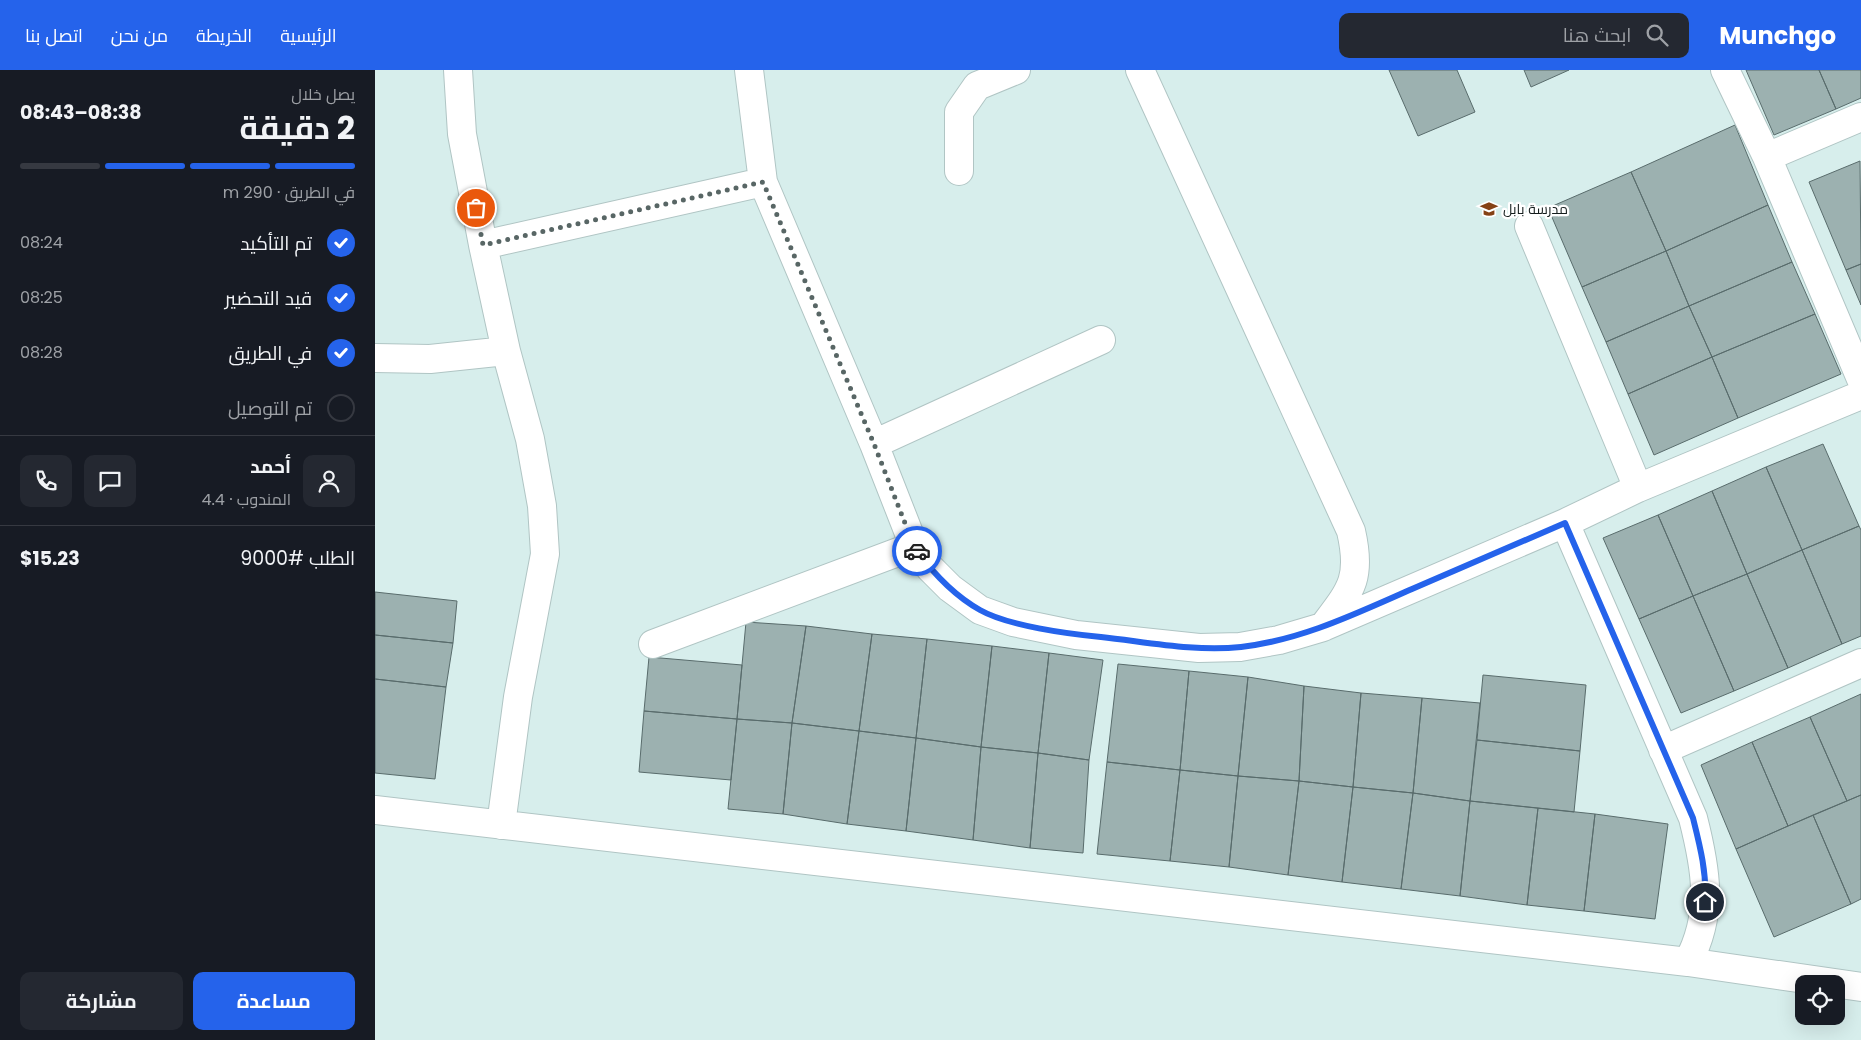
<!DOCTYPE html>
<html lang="ar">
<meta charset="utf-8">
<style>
:root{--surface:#171b24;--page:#242831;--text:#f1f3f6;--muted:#9ea1a6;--line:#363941;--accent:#2563eb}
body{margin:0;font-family:Poppins,Cairo,sans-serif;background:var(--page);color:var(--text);direction:rtl;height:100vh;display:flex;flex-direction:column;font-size:19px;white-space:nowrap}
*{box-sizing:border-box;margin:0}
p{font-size:16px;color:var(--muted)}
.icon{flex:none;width:28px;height:28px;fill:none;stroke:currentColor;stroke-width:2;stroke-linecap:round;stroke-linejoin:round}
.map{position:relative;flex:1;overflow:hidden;direction:ltr}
.drawer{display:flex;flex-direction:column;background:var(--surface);width:375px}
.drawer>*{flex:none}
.tools{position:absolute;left:1420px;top:905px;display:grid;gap:10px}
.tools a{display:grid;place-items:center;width:50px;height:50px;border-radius:10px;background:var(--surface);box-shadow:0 5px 20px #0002;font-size:25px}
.pin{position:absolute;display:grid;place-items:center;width:42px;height:42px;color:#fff;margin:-21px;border:2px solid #fff;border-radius:50%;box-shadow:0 1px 5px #0007}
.courier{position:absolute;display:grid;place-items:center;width:50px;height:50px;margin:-25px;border:4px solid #2563eb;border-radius:50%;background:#fff;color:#222;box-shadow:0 1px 6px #0007}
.summary em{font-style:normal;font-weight:700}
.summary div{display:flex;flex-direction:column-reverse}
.summary{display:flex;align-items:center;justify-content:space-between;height:85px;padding:0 20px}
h1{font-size:32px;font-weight:700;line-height:38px}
.bar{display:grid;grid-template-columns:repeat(4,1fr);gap:8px 5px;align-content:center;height:60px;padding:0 20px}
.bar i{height:6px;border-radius:4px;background:var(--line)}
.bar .selected{background:var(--accent)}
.bar p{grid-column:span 4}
.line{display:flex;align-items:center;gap:12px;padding:0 20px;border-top:1px solid var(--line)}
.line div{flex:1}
.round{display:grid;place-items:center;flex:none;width:52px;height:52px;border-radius:10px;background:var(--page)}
ol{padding:0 20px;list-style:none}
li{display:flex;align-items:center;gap:15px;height:55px}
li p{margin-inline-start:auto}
li .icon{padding:5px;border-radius:50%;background:var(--accent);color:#fff;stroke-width:4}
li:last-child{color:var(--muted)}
li i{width:28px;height:28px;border:2px solid var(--line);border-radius:50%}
.primary-button{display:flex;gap:10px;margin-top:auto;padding:10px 20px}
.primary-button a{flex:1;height:58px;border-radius:10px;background:var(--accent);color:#fff;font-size:20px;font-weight:700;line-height:58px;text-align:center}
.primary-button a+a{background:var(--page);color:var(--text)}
header{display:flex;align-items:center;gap:30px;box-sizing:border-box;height:70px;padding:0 25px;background:var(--accent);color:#fff}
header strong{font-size:24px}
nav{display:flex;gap:28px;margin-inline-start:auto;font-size:18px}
.search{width:350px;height:45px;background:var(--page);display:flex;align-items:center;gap:12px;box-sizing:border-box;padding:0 18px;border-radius:10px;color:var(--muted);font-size:19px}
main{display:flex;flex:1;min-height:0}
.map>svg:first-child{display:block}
.building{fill:#9cb1b0;stroke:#596c6c}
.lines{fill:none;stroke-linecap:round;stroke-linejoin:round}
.minor-casing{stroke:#b0c5c4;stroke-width:30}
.minor{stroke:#fff;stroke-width:28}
.done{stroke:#586665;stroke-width:5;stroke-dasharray:0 9}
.route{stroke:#2563eb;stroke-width:6}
.labels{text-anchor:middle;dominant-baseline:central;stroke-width:4.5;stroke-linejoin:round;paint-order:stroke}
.poi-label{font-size:14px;fill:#141c1c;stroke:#fff;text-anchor:start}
</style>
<header>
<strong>Munchgo</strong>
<div class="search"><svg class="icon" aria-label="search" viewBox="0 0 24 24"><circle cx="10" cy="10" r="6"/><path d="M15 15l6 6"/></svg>ابحث هنا</div>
<nav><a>الرئيسية</a><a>الخريطة</a><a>من نحن</a><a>اتصل بنا</a></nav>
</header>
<main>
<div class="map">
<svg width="1486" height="970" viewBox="0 0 1486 970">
<rect width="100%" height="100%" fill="#d7eeec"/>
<path class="building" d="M1014,0H1082L1100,42L1043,66Z
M1149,0H1194L1156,17Z
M1371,0H1444L1461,39L1399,65Z
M1444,0H1486V28L1461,39Z
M1360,55L1393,135L1291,181L1256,102Z
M1485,91L1486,194L1471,200L1434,112Z
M1256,102L1291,181L1207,217L1173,138Z
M1393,135L1417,192L1314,236L1291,181Z
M1291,181L1314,236L1231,272L1207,217Z
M1417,192L1440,244L1337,287L1314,236Z
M1486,194V235L1471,200Z
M1314,236L1337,287L1253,324L1231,272Z
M1440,244L1466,304L1363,348L1337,287Z
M1337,287L1363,348L1279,385L1253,324Z
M1448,374L1484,456L1427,480L1391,397Z
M1391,397L1427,480L1372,504L1337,421Z
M1337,421L1372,504L1318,526L1283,445Z
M1283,445L1318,526L1264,549L1228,468Z
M1484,456L1486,460V566L1467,574L1427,480Z
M1427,480L1467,574L1413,598L1372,504Z
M1372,504L1413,598L1359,621L1318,526Z
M0,522L82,531L78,573L0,565Z
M1318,526L1359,621L1306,643L1264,549Z
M371,552L431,556L417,653L362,649Z
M431,556L497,564L484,661L417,653Z
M497,564L552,569L541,668L484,661Z
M0,565L78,573L71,617L0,609Z
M552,569L617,576L606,677L541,668Z
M617,576L674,583L663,683L606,677Z
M674,583L728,590L714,690L663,683Z
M274,587L367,595L362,649L269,641Z
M743,594L814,601L805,700L732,692Z
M814,601L873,607L863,706L805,700Z
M1108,605L1211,615L1205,681L1102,670Z
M873,607L929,616L924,711L863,706Z
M0,609L71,617L60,709L0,703Z
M929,616L986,623L978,717L924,711Z
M986,623L1047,628L1038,723L978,717Z
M1486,624V725L1472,731L1435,647Z
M1047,628L1105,633L1095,731L1038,723Z
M269,641L362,649L356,710L264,702Z
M1435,647L1472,731L1413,756L1377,672Z
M362,649L417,653L408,744L353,739Z
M417,653L484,661L472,754L408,744Z
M484,661L541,668L531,761L472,754Z
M541,668L606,677L598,770L531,761Z
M1102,670L1205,681L1199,742L1095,731Z
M1377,672L1413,756L1361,779L1326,695Z
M606,677L663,683L655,778L598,770Z
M663,683L714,690L708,783L655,778Z
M732,692L805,700L795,791L722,784Z
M805,700L863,706L854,797L795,791Z
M863,706L924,711L913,805L854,797Z
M924,711L978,717L967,812L913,805Z
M978,717L1038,723L1026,819L967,812Z
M1038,723L1095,731L1085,826L1026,819Z
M1486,725V829L1476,834L1438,745Z
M1095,731L1163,738L1152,835L1085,826Z
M1163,738L1220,744L1209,841L1152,835Z
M1220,744L1293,754L1280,849L1209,841Z
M1438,745L1476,834L1399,867L1361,779Z"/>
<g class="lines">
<g class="minor-casing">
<path id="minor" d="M83,0L87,64L108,175L131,281L155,369L167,436L170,484L143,627L126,755
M374,0L388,112L499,374L539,476L555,498L575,518L605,540L638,552L701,565L824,578L865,577L904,570L948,557L1190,453L1263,418L1486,325
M765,0L976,461C987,509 976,520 948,557
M1350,0L1392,87L1486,309
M1392,87L1486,47
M584,101V42L602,16L641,0
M1154,156L1263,418
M108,175L388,112
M0,288L55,289L131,281
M499,374L726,270
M1190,453L1318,748C1331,799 1339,843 1313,892
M278,574L539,476
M1288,680L1486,593
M0,740L1313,892L1486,917"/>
</g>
<use href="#minor" class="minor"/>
</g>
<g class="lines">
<path class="done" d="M101,138L108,175L388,112L499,374L539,476L542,481"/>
<path class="route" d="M542,481C559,504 580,526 605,540C633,556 694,564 726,567C772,572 820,582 866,577C927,570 982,543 1037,519C1088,497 1139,475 1190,453L1318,748C1325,776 1332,803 1330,832"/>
</g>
<defs>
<g id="school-bare" transform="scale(1.35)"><path d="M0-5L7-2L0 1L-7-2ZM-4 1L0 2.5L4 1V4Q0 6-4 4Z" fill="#854115" stroke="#fff" stroke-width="2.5" paint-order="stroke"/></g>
</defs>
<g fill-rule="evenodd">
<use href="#school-bare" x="1114" y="139"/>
</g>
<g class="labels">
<g class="poi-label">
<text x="1128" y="139">مدرسة بابل</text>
</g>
</g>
</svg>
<div class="tools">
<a><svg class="icon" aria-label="locate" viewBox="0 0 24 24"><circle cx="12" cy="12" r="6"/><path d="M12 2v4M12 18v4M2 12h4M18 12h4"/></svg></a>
</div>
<div class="pin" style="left:101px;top:138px;background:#ea580c"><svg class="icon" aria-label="bag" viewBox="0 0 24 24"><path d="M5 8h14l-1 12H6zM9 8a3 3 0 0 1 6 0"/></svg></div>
<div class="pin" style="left:1330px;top:832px;background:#1f2937"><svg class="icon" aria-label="home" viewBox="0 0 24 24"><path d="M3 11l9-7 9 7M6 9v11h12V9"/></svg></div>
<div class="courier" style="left:542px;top:481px"><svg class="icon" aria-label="car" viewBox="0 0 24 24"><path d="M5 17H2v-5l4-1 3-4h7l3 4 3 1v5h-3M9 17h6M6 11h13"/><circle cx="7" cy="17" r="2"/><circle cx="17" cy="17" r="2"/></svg></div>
</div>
<section class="drawer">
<div class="summary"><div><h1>2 دقيقة</h1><p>يصل خلال</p></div><em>08:38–08:43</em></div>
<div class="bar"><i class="selected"></i><i class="selected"></i><i class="selected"></i><i></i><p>في الطريق · 290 m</p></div>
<ol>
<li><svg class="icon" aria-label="check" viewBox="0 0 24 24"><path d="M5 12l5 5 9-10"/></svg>تم التأكيد<p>08:24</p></li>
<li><svg class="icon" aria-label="check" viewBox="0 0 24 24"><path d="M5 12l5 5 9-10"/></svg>قيد التحضير<p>08:25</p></li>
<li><svg class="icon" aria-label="check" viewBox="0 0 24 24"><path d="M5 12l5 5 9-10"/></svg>في الطريق<p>08:28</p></li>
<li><i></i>تم التوصيل</li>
</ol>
<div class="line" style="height:90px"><a class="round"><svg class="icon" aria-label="person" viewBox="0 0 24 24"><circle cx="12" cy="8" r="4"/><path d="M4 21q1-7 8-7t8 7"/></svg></a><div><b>أحمد</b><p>المندوب · 4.4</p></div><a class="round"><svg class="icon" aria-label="chat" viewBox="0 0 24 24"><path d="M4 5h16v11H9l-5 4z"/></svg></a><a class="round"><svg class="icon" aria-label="phone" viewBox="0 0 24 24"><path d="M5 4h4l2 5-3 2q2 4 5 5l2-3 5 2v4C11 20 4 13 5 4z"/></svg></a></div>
<div class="line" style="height:65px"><div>الطلب #9000</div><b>$15.23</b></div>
<div class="primary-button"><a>مساعدة</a><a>مشاركة</a></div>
</section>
</main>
